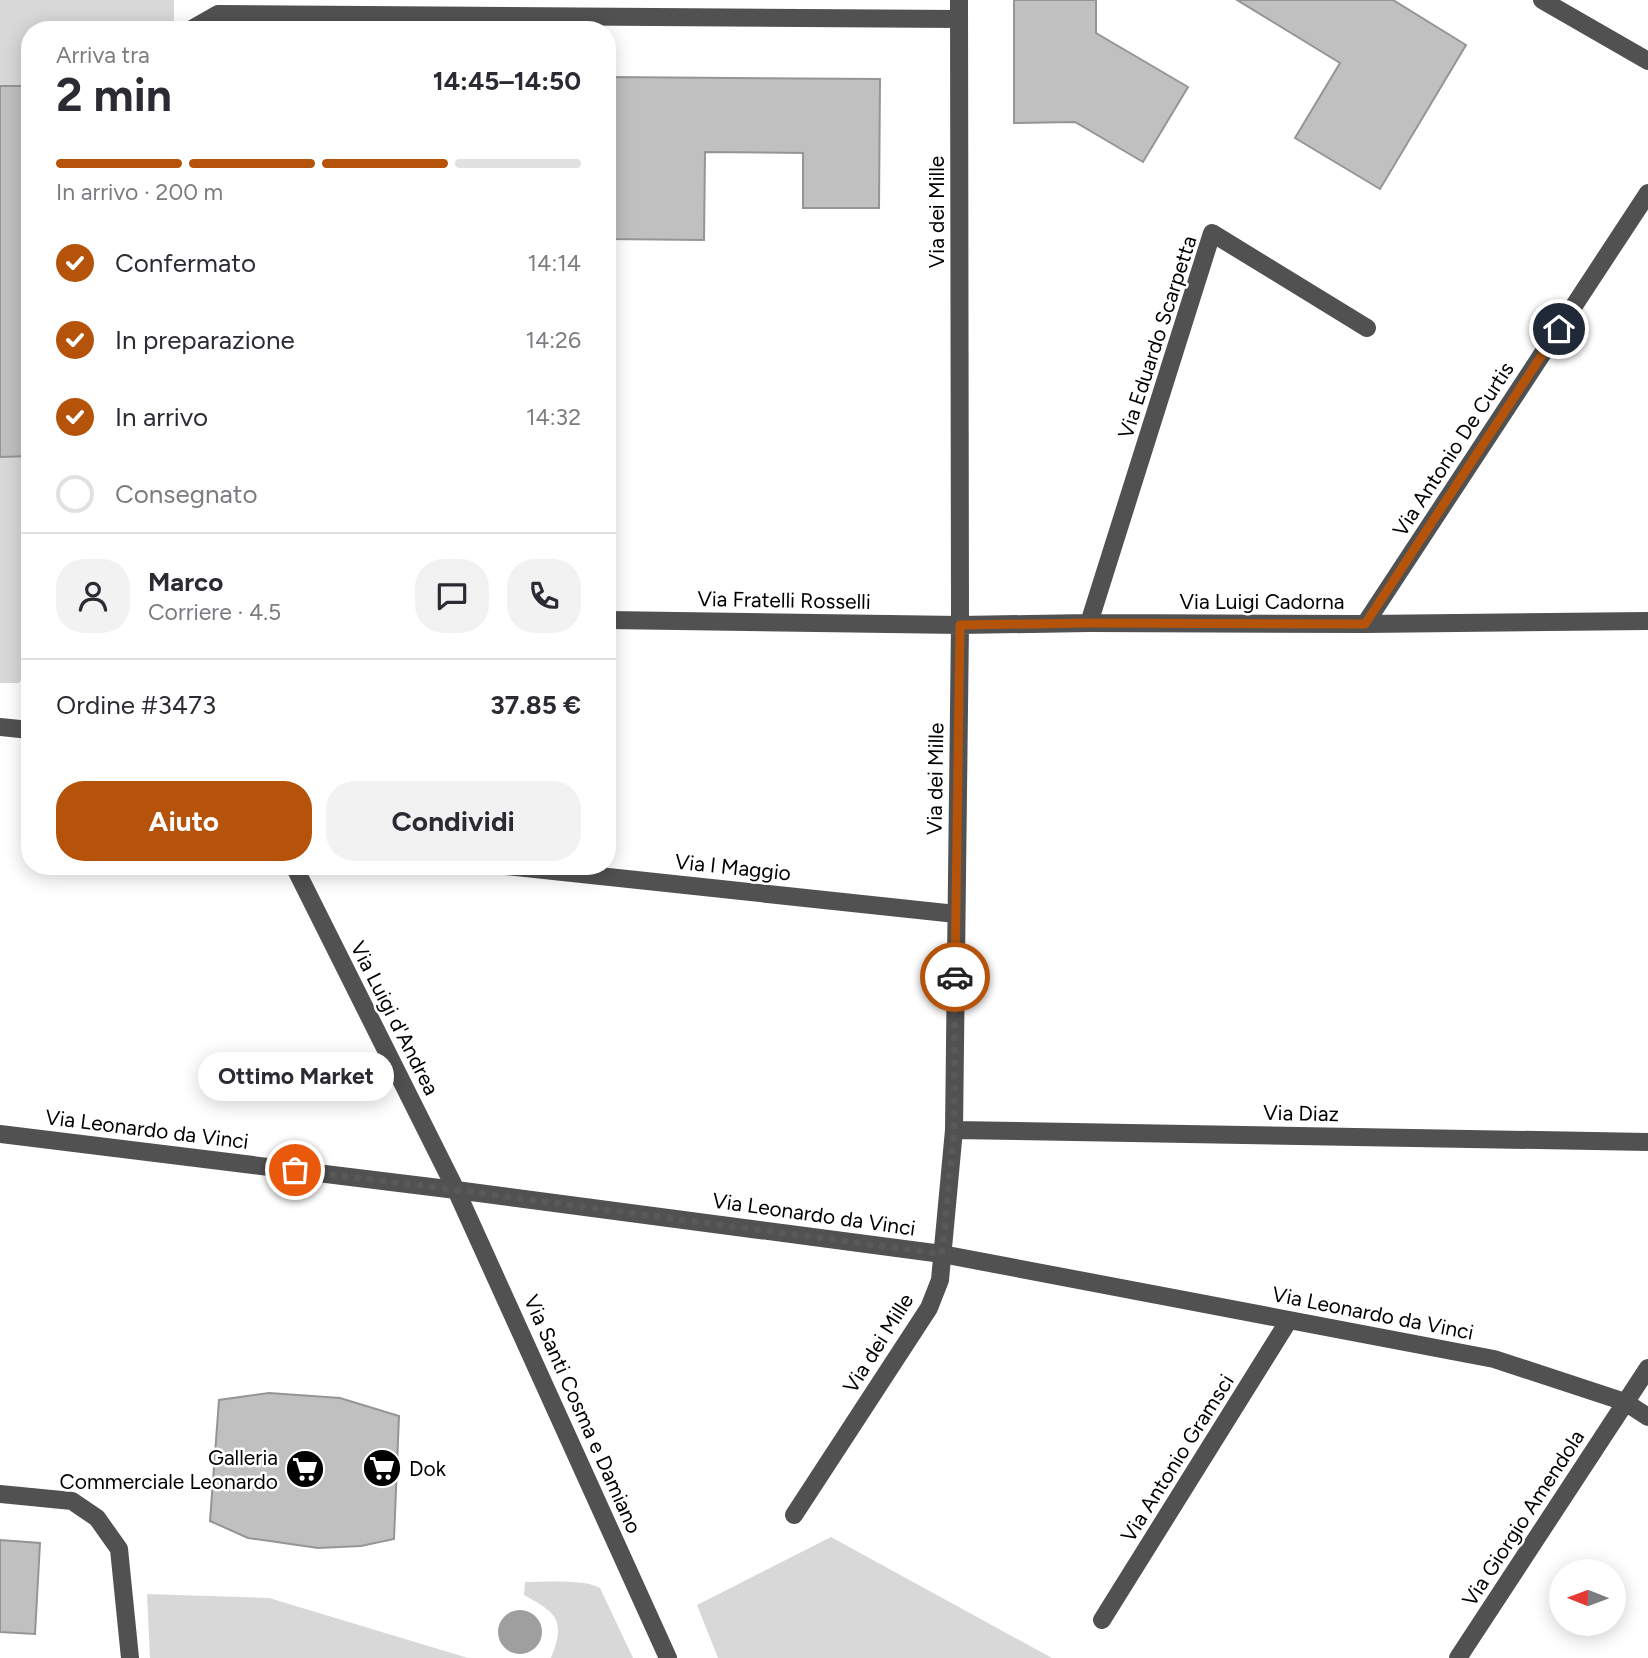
<!DOCTYPE html>
<html lang="it">
<meta charset="utf-8">
<style>
:root{--surface:#fff;--page:#f2f2f3;--text:#2b2b33;--muted:#7c7c81;--line:#e1e1e2;--accent:#b45309}
body{margin:0;font-family:Figtree,sans-serif;background:var(--page);color:var(--text);height:100vh;display:flex;flex-direction:column;font-size:26px;white-space:nowrap}
*{box-sizing:border-box;margin:0}
p{font-size:23px;color:var(--muted)}
.icon{flex:none;width:38px;height:38px;fill:none;stroke:currentColor;stroke-width:2;stroke-linecap:round;stroke-linejoin:round}
.map{position:relative;flex:1;overflow:hidden}
.side{position:absolute;left:21px;top:21px;width:595px;height:854px;display:flex;flex-direction:column;background:var(--surface);border-radius:28px;box-shadow:0 4px 18px #0003}
.side>*{flex:none}
.needle{width:46px;rotate:271deg}
.buttons{position:absolute;left:1549px;top:1559px;display:grid;gap:14px}
.buttons a{display:grid;place-items:center;width:77px;height:77px;border-radius:50%;background:var(--surface);box-shadow:0 4px 18px #0003;font-size:35px}
.pin{position:absolute;display:grid;place-items:center;width:60px;height:60px;color:#fff;margin:-30px;border:4px solid #fff;border-radius:50%;box-shadow:0 2px 7px #0007}
.courier{position:absolute;display:grid;place-items:center;width:70px;height:70px;margin:-35px;border:5px solid #b45309;border-radius:50%;background:#fff;color:#222;box-shadow:0 2px 9px #0007}
.bubble{position:absolute;height:49px;border-radius:24px;background:var(--surface);box-shadow:0 4px 18px #0003;font-size:23px;font-weight:700;line-height:49px;text-align:center}
.head em{font-style:normal;font-weight:700}
.head div{display:flex;flex-direction:column-reverse}
.head{display:flex;align-items:center;justify-content:space-between;height:119px;padding:0 35px}
h1{font-size:46px;font-weight:700;line-height:52px}
.bar{display:grid;grid-template-columns:repeat(4,1fr);gap:10px 7px;align-content:center;height:84px;padding:0 35px}
.bar i{height:9px;border-radius:5px;background:var(--line)}
.bar .active{background:var(--accent)}
.bar p{grid-column:span 4}
.line{display:flex;align-items:center;gap:18px;padding:0 35px;border-top:2px solid var(--line)}
.line div{flex:1}
.round{display:grid;place-items:center;flex:none;width:74px;height:74px;border-radius:28px;background:var(--page)}
ol{padding:0 35px;list-style:none}
li{display:flex;align-items:center;gap:21px;height:77px}
li p{margin-inline-start:auto}
li .icon{padding:7px;border-radius:50%;background:var(--accent);color:#fff;stroke-width:4}
li:last-child{color:var(--muted)}
li i{width:38px;height:38px;border:4px solid var(--line);border-radius:50%}
.action{display:flex;gap:14px;margin-top:auto;padding:14px 35px}
.action a{flex:1;height:80px;border-radius:28px;background:var(--accent);color:#fff;font-size:28px;font-weight:700;line-height:80px;text-align:center}
.action a+a{background:var(--page);color:var(--text)}
.map>svg:first-child{display:block}
.green{fill:#d8d8d8}
.water{fill:#9f9f9f}
.building{fill:#c0c0c0;stroke:#959595;stroke-width:2}
.lines{fill:none;stroke-linecap:round;stroke-linejoin:round}
.minor{stroke:#515151;stroke-width:18}
.done{stroke:#595959;stroke-width:7;stroke-dasharray:0 12.6}
.route{stroke:#b45309;stroke-width:9}
.labels{text-anchor:middle;dominant-baseline:central;stroke-width:5;stroke-linejoin:round;paint-order:stroke}
.street-label{font-size:21px;fill:#000;stroke:#fff}
.poi-label{font-size:21px;fill:#000;stroke:#fff;text-anchor:end}
</style>
<div class="map">
<svg width="1648" height="1658" viewBox="0 0 1648 1658">
<rect width="100%" height="100%" fill="#fff"/>
<path class="green" d="M0,0H174V30H30V668L19,683H0Z
M831,1537L1052,1658H718L697,1605Z
M525,1582C544,1582 586,1579 600,1588L633,1658H551C566,1620 557,1613 524,1595Z
M147,1594L269,1598L468,1658H150Z"/>
<path class="water" d="M498 1632a22 22 0 1 1 44 0a22 22 0 1 1-44 0Z"/>
<path class="building" d="M1014,0H1096V33L1188,87L1143,162L1075,122L1014,123Z
M1237,0H1393L1466,45L1380,189L1295,138L1340,63Z
M607,77L880,79L879,208H803V153L705,152L704,240L607,239Z
M0,86H30V456L0,457Z
M269,1393L340,1398L399,1416L394,1539L361,1546L318,1548L248,1538L210,1521L219,1400Z
M0,1540L40,1543L35,1634L0,1632Z"/>
<g class="lines">
<path class="minor" d="M1542,0L1648,61
M190,30L218,14L959,19
M607,620L960,625L1089,623L1365,624L1648,621
M1089,623L1212,233L1367,328
M1365,624L1648,193
M0,727L30,730
M294,866L456,1190L668,1658
M505,866L956,914
M954,1130L1648,1142
M0,1134L456,1190L942,1254L1494,1359L1625,1402L1648,1417
M0,1494L72,1501L97,1518L119,1549L130,1658
M794,1515L929,1308L940,1280L954,1130L960,625L959,0
M1102,1620L1289,1320
M1458,1658L1648,1368"/>
</g>
<g class="lines">
<path class="done" d="M295,1170L456,1190L942,1254L954,1130L955,977"/>
<path class="route" d="M955,977L960,625L1089,623L1365,624L1559,329"/>
</g>
<defs>
<g id="supermarket-disc" transform="scale(2.0125)"><circle r="9.5" fill="#000" stroke="#fff"/><path d="M-6-5.5h2.5l.6 2H6L4.5 2H-2.5L-4.4-4H-6ZM-1.5 3.2a1.3 1.3 0 1 0 .1 0ZM3 3.2a1.3 1.3 0 1 0 .1 0Z" fill="#fff"/></g>
</defs>
<g fill-rule="evenodd">
<use href="#supermarket-disc" x="382" y="1468"/>
<use href="#supermarket-disc" x="305" y="1469"/>
</g>
<g class="labels">
<g class="street-label">
<text transform="translate(936 212) rotate(-90)">Via dei Mille</text>
<text transform="translate(1157 337) rotate(-72)">Via Eduardo Scarpetta</text>
<text transform="translate(1453 449) rotate(-57)">Via Antonio De Curtis</text>
<text transform="translate(784 600) rotate(1)">Via Fratelli Rosselli</text>
<text x="1262" y="601">Via Luigi Cadorna</text>
<text transform="translate(935 779) rotate(-89)">Via dei Mille</text>
<text transform="translate(733 867) rotate(6)">Via I Maggio</text>
<text transform="translate(395 1018) rotate(63)">Via Luigi d'Andrea</text>
<text transform="translate(1301 1113) rotate(1)">Via Diaz</text>
<text transform="translate(147 1129) rotate(7)">Via Leonardo da Vinci</text>
<text transform="translate(814 1214) rotate(8)">Via Leonardo da Vinci</text>
<text transform="translate(1373 1313) rotate(11)">Via Leonardo da Vinci</text>
<text transform="translate(878 1343) rotate(-58)">Via dei Mille</text>
<text transform="translate(583 1414) rotate(66)">Via Santi Cosma e Damiano</text>
<text transform="translate(1177 1458) rotate(-58)">Via Antonio Gramsci</text>
<text transform="translate(1523 1518) rotate(-57)">Via Giorgio Amendola</text>
</g>
<g class="poi-label">
<text x="278" y="1457">Galleria<tspan x="278" dy="24">Commerciale Leonardo</tspan></text>
<text x="409" y="1468" text-anchor="start">Dok</text>
</g>
</g>
</svg>
<div class="buttons">
<a><svg class="needle" viewBox="-14 -14 28 28"><path d="M0-13l5 13h-10z" fill="#e53935"/><path d="M0 13l5-13h-10z" fill="#7c7c81"/></svg></a>
</div>
<div class="pin" style="left:295px;top:1170px;background:#ea580c"><svg class="icon" aria-label="bag" viewBox="0 0 24 24"><path d="M5 8h14l-1 12H6zM9 8a3 3 0 0 1 6 0"/></svg></div>
<div class="pin" style="left:1559px;top:329px;background:#1f2937"><svg class="icon" aria-label="home" viewBox="0 0 24 24"><path d="M3 11l9-7 9 7M6 9v11h12V9"/></svg></div>
<div class="courier" style="left:955px;top:977px"><svg class="icon" aria-label="car" viewBox="0 0 24 24"><path d="M5 17H2v-5l4-1 3-4h7l3 4 3 1v5h-3M9 17h6M6 11h13"/><circle cx="7" cy="17" r="2"/><circle cx="17" cy="17" r="2"/></svg></div>
<div class="bubble" style="left:198px;top:1052px;width:196px">Ottimo Market</div>
<section class="side">
<div class="head"><div><h1>2 min</h1><p>Arriva tra</p></div><em>14:45–14:50</em></div>
<div class="bar"><i class="active"></i><i class="active"></i><i class="active"></i><i></i><p>In arrivo · 200 m</p></div>
<ol>
<li><svg class="icon" aria-label="check" viewBox="0 0 24 24"><path d="M5 12l5 5 9-10"/></svg>Confermato<p>14:14</p></li>
<li><svg class="icon" aria-label="check" viewBox="0 0 24 24"><path d="M5 12l5 5 9-10"/></svg>In preparazione<p>14:26</p></li>
<li><svg class="icon" aria-label="check" viewBox="0 0 24 24"><path d="M5 12l5 5 9-10"/></svg>In arrivo<p>14:32</p></li>
<li><i></i>Consegnato</li>
</ol>
<div class="line" style="height:126px"><a class="round"><svg class="icon" aria-label="person" viewBox="0 0 24 24"><circle cx="12" cy="8" r="4"/><path d="M4 21q1-7 8-7t8 7"/></svg></a><div><b>Marco</b><p>Corriere · 4.5</p></div><a class="round"><svg class="icon" aria-label="chat" viewBox="0 0 24 24"><path d="M4 5h16v11H9l-5 4z"/></svg></a><a class="round"><svg class="icon" aria-label="phone" viewBox="0 0 24 24"><path d="M5 4h4l2 5-3 2q2 4 5 5l2-3 5 2v4C11 20 4 13 5 4z"/></svg></a></div>
<div class="line" style="height:91px"><div>Ordine #3473</div><b>37.85 €</b></div>
<div class="action"><a>Aiuto</a><a>Condividi</a></div>
</section>
</div>
